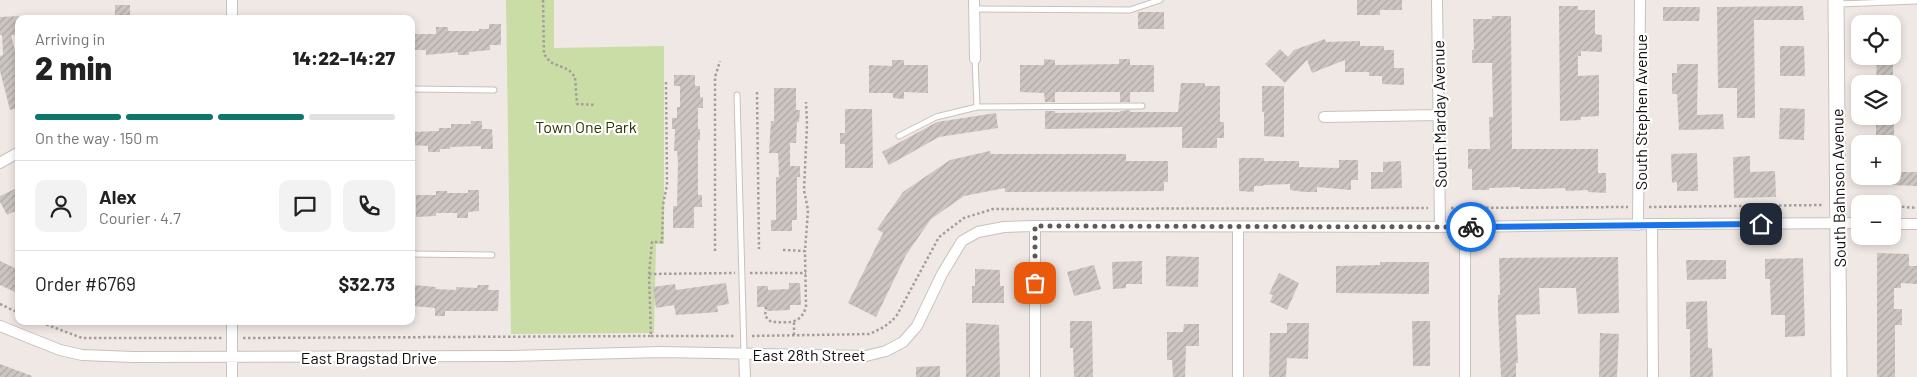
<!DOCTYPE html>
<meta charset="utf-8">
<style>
:root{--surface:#fff;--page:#f2f2f2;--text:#222;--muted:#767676;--line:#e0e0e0;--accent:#0f766e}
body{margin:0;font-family:Barlow,sans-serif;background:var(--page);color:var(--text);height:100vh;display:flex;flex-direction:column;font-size:19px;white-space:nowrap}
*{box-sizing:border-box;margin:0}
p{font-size:16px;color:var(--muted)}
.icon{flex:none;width:28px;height:28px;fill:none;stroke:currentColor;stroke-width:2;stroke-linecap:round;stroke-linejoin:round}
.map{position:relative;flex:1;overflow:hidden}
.side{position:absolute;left:15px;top:15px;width:400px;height:310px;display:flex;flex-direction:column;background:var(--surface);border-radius:10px;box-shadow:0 2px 8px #0003}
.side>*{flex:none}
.tools{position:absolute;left:1851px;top:15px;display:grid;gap:10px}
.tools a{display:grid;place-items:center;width:50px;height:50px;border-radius:10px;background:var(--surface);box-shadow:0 2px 8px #0003;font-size:25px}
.pin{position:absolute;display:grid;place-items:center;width:42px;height:42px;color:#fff;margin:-21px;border-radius:10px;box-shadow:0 2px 8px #0006}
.courier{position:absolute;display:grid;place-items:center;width:50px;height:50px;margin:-25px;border:4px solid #1a73e8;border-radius:50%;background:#fff;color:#222;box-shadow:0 1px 6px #0007}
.summary em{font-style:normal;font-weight:800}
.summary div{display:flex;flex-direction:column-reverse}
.summary{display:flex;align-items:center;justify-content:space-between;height:85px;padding:0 20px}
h1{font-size:32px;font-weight:800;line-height:38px}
.bar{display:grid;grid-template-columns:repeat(4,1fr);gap:8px 5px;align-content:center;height:60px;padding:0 20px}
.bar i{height:6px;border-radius:4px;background:var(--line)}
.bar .selected{background:var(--accent)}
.bar p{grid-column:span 4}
.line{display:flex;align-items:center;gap:12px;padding:0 20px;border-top:1px solid var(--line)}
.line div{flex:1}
.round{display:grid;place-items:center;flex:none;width:52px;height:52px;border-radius:10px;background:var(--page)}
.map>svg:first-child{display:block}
.park{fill:#cbdda6}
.building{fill:url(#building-hatch)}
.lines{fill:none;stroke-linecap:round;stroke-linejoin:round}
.lane-casing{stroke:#c8c1bd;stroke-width:7}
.street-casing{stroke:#c8c1bd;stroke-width:12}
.secondary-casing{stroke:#c8c1bd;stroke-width:17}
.path{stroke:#a49e9b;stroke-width:2.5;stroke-dasharray:2.5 2.5;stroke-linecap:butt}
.lane{stroke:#fff;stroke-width:5}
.street{stroke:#fff;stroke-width:10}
.secondary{stroke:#fff;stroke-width:15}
.done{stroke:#5f5a58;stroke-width:5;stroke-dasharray:0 9}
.route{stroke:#1a73e8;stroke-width:6}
.labels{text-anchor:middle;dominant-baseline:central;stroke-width:4.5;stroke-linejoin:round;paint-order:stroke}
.street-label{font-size:16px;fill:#110e0d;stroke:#fff}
.park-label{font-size:16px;fill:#2a3600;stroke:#fff}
</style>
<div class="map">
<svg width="1917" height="377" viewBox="0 0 1917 377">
<defs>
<pattern id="building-hatch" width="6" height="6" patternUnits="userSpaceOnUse" patternTransform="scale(1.25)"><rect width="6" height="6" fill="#ccc5c1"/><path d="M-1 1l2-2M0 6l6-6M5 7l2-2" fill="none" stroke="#aea8a5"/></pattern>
</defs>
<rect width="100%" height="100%" fill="#f0e8e4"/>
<path class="park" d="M506,0H554V48L664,46V244H656L654,333L511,334Z"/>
<path class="building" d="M1357,0H1402V10H1380V15H1357Z
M115,5H130V19H115Z
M1559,6H1578V10H1595V34L1602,35V52L1581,51V56H1578V76L1599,75V116L1581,117V120L1560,121Z
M1803,6L1804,20H1754L1755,118H1737V88H1718L1717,7Z
M1663,7H1700L1699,21H1663Z
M1138,12H1164V29H1138Z
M19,16V35H11L19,68V108L10,110L0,71V56L3,55L2,35H0V17Z
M1492,16H1511L1512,149H1598V173H1606V193L1588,192V190L1566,191L1565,188L1538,189H1520V187L1489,188V190H1472V169H1468V149H1490L1489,117H1493L1492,63H1472V50H1474L1473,19H1492Z
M489,24H501V45H490V50L469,52V55H458V52L426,55V50H411V34H436V27H448V31H479V29H489Z
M1325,39L1326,42L1360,41V46H1384V50H1394V68H1404V85L1382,84V76H1369V72H1345V60L1312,73L1307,60L1285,83L1265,64L1280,49L1288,57L1294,50Z
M1780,46H1804L1805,76H1780Z
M1877,56H1893V84H1876Z
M1044,59L1055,60V65L1119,64V59H1130V65H1154V92H1130V102H1120V92H1055V102H1045L1044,93L1020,92V65H1044Z
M892,60H904V65H928V93L904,92V99L893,98V93H869V65L892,66Z
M1677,64H1698L1697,115L1723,114L1724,129L1679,130L1677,94H1672V73H1677Z
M674,75H695V86H700V97H703V108H698V129H700V140H698V195H702V207H694V228H673V206H677L678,161L677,151H674L675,129H672V118H677V107H680V86H674Z
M1181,83H1205V86H1220V122H1224V138H1217V148H1182V127L1045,129V111H1055V113L1120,112V111L1130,110V112H1178Z
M1262,86H1284V137L1264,136V112H1262Z
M774,88H796V110H800L799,122H797L796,143H790V166H800V177H797V220H792V231H771V220H776V177H779L778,153H769L771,121H774Z
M1780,108L1805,109L1804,140L1779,139Z
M845,109H872L873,168H845V144H840V133H845Z
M996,113L998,128L939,137L889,165L882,152L937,122Z
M1876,116H1894V137L1876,138Z
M471,121H482V129H492L493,149H481V146L450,147V149H440V152H428V146L411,145V132L439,131V128H451V124H471Z
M990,151L991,154H1126V161H1168V182H1164V191L1005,192V188L964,196L931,219L906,255L876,317L848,303L883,233L877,229L903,192L950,160Z
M1697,153L1698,191H1677V182L1672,183L1671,154Z
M1750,156V172L1775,171L1776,197L1734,198L1733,157Z
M1239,158H1264V161H1299V167L1339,168V160H1358V180H1351V190L1317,187V192H1304L1290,190V184L1263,185V186H1254V192L1239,191Z
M1401,161L1402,188L1371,189V172H1383V162Z
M1892,172H1917V186L1892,185Z
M19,187V209L7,215L0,202V196Z
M468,190H479V211L468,212V218H457V213H436V216L416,217V195H436V191H447V193H468Z
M1877,253L1909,254V266H1917V284L1901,283V288H1894V309H1902V325H1895V377H1877Z
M1166,256L1199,257L1198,287L1166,286Z
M1618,257L1619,313L1578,314L1576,288H1539L1540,314L1516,315L1518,363H1516V377H1501L1498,311V295H1500L1499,258Z
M1803,258L1805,336L1785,337V315H1771L1770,279H1765V259Z
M1686,260H1726V279L1687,280Z
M0,261L19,270V294L0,285Z
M1142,261V284H1126V288L1113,289L1112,262Z
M1380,262H1429V294L1336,293V266L1380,265Z
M1094,265L1101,289L1074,296L1067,272Z
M975,269L1000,270V286H1004V303H972V286H975Z
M1279,273L1299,283L1287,310L1270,302L1273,295L1269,294Z
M726,283L729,304L717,306L718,312L676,315L674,305L656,308L653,287L675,284L676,290Z
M789,283H800L801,305H790V310L767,311V307H757V286H768V290L789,289Z
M414,285L436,287V289L456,290V287L477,288L478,285H489L488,290H499L498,311H445V316H435V308L413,306Z
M1707,301L1708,348H1712L1713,377H1690V329H1686V302Z
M1070,321H1092L1093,377H1074L1073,348H1070Z
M1412,321H1430V366H1413Z
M966,323L999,325L1000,377H966Z
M1287,323H1309L1308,359L1287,358L1286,377H1269L1270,333H1287Z
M1184,324H1199V346H1186L1185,377H1173L1172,360H1167V332H1183Z
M1600,333L1619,334L1617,377H1599Z
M0,364L32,376V377H0Z
M940,366V377H916V367Z"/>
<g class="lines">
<g class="lane-casing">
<path id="lane" d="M1839,4L1917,1
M974,9L1130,10L1160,0
M975,59L977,107L1142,106
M411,89L494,90
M737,95L744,353
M899,136L936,117L977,107
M411,254L492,255"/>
</g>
<g class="street-casing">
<path id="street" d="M232,0V19
M974,0L975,59
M1437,0L1440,227
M1324,117L1438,115
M0,163L19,152
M1652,224L1653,377
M1892,224H1917
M1638,225L1640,0
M1465,227V377
M232,321V377
M0,326L60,350L82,355L133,357L511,356L661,352L866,356L886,351L903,342L917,326L942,274L962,241L978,232L1004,227L1035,226L1465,227L1652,224L1860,223
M744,354L745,377
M1035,377V226
M1238,377V227"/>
</g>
<g class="secondary-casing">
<path id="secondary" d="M1836,0L1839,377"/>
</g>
<path class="path" d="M543,0L544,54L550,62L569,70L575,77L577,104L596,105
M757,92L759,249
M1851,205H1860
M1892,206L1917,208
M1649,207L1823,205
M1451,208L1628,207
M783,250L805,251L808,210L804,190L807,125L806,102
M715,251V77L720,61
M750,273H806
M649,274L735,273
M0,304L19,313
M766,307L765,316L771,322C787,322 800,326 806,307L805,251
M37,321L82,338H222
M794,335V321
M651,336H734
M752,336L869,334C881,329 889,325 897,315L939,237L964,218L993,209L1428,208
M243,338L651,336L649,274L652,242H662L663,205L667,185L666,81"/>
<use href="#lane" class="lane"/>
<use href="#street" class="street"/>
<use href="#secondary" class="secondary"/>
</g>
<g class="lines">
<path class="done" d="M1035,283V226L1471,227"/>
<path class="route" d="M1471,227L1761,224"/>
</g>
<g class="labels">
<g class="street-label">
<text transform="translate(1640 112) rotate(-90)">South Stephen Avenue</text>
<text transform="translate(1439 114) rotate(-91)">South Marday Avenue</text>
<text transform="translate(1838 188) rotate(-91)">South Bahnson Avenue</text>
<text x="809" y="354">East 28th Street</text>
<text x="369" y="357">East Bragstad Drive</text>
</g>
<g class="park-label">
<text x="586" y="126">Town One Park</text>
</g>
</g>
</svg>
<div class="tools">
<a><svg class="icon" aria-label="locate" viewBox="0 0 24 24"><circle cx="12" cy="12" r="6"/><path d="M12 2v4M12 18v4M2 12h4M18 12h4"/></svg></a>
<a><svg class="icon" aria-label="layers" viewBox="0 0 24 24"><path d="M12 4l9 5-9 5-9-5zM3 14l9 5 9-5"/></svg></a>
<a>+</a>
<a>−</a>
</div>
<div class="pin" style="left:1035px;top:283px;background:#ea580c"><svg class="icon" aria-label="bag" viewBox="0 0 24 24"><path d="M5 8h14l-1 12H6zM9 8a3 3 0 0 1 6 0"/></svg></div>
<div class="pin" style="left:1761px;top:224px;background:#1f2937"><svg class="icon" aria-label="home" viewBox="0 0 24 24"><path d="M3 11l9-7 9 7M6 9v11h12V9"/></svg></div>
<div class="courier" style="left:1471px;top:227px"><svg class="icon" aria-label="bike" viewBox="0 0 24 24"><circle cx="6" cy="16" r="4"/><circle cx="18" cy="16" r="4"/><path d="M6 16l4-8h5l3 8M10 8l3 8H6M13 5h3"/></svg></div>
<section class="side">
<div class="summary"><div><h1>2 min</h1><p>Arriving in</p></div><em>14:22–14:27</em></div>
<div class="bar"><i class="selected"></i><i class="selected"></i><i class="selected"></i><i></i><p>On the way · 150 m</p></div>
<div class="line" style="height:90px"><a class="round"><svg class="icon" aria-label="person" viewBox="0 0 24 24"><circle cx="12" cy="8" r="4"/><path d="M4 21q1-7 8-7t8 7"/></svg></a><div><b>Alex</b><p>Courier · 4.7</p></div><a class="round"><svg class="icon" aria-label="chat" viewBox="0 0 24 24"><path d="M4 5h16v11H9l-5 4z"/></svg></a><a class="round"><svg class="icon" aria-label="phone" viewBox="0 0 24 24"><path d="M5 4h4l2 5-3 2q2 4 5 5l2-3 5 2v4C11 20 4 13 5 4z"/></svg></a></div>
<div class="line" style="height:65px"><div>Order #6769</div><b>$32.73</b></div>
</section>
</div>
